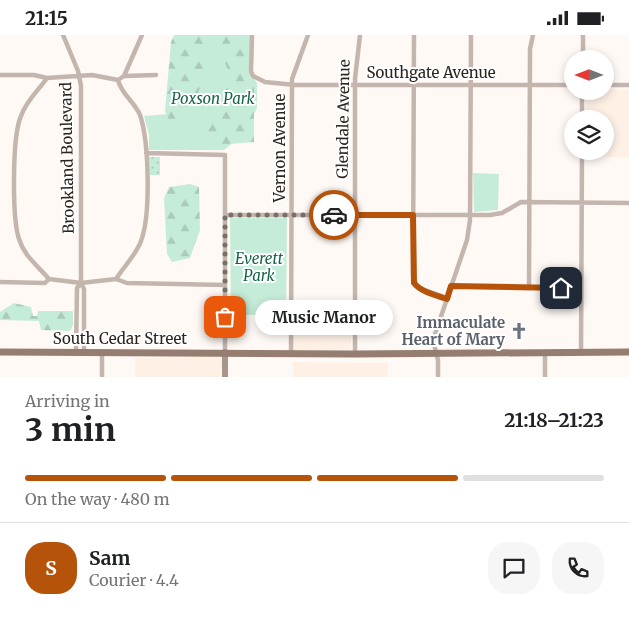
<!DOCTYPE html>
<meta charset="utf-8">
<style>
:root{--surface:#fff;--page:#f6f6f6;--text:#202124;--muted:#757577;--line:#e0e0e0;--accent:#b45309}
body{margin:0;font-family:Merriweather,serif;background:var(--page);color:var(--text);height:100vh;display:flex;flex-direction:column;font-size:19px;white-space:nowrap}
*{box-sizing:border-box;margin:0}
p{font-size:16px;color:var(--muted)}
.icon{flex:none;width:28px;height:28px;fill:none;stroke:currentColor;stroke-width:2;stroke-linecap:round;stroke-linejoin:round}
.map{position:relative;height:342px;overflow:hidden}
.panel{display:flex;flex-direction:column;background:var(--surface);flex:1}
.panel>*{flex:none}
.needle{width:32px;rotate:270deg}
.buttons{position:absolute;left:564px;top:15px;display:grid;gap:10px}
.buttons a{display:grid;place-items:center;width:50px;height:50px;border-radius:50%;background:var(--surface);box-shadow:0 2px 8px #0003;font-size:25px}
.pin{position:absolute;display:grid;place-items:center;width:42px;height:42px;color:#fff;margin:-21px;border-radius:10px;box-shadow:0 2px 8px #0006}
.courier{position:absolute;display:grid;place-items:center;width:50px;height:50px;margin:-25px;border:4px solid #b45309;border-radius:50%;background:#fff;color:#222;box-shadow:0 1px 6px #0007}
.bubble{position:absolute;height:35px;border-radius:18px;background:var(--surface);box-shadow:0 2px 8px #0003;font-size:16px;font-weight:700;line-height:35px;text-align:center}
.head em{font-style:normal;font-weight:700}
.head div{display:flex;flex-direction:column-reverse}
.head{display:flex;align-items:center;justify-content:space-between;height:85px;padding:0 25px}
h1{font-size:32px;font-weight:700;line-height:38px}
.bar{display:grid;grid-template-columns:repeat(4,1fr);gap:8px 5px;align-content:center;height:60px;padding:0 25px}
.bar i{height:6px;border-radius:4px;background:var(--line)}
.bar .selected{background:var(--accent)}
.bar p{grid-column:span 4}
.line{display:flex;align-items:center;gap:12px;padding:0 25px;border-top:1px solid var(--line)}
.line div{flex:1}
.round{display:grid;place-items:center;flex:none;width:52px;height:52px;border-radius:20px;background:var(--page)}
.status{display:flex;justify-content:space-between;align-items:center;height:35px;padding:0 25px;background:var(--surface);direction:ltr}
.status svg{height:14px;fill:currentColor}
.map>svg:first-child{display:block}
.built{fill:#fef0e5}
.green{fill:#c5ecd9}
.forest{fill:url(#forest-firs)}
.garden{fill:url(#garden-dots)}
.lines{fill:none;stroke-linecap:round;stroke-linejoin:round}
.street{stroke:#c4b6af;stroke-width:4.5}
.secondary{stroke:#aa958b;stroke-width:6}
.primary{stroke:#967d71;stroke-width:7}
.done{stroke:#776f68;stroke-width:5;stroke-dasharray:0 9}
.route{stroke:#b45309;stroke-width:6}
.labels{text-anchor:middle;dominant-baseline:central;stroke-width:4;stroke-linejoin:round;paint-order:stroke}
.street-label{font-size:15px;fill:#2e241c;stroke:#fff}
.park-label{font-size:15px;font-style:italic;fill:#17654a;stroke:#fff}
.worship-label{font-size:15px;font-weight:bold;fill:#5b616d;stroke:#fff;text-anchor:end}
</style>
<div class="status"><b>21:15</b><svg viewBox="0 0 49 12"><path d="M0 12V9h3v3zM5 12V6h3v6zM10 12V3h3v9zM15 12V0h3v12zM26 1h20v11H26zM47 4h2v5h-2z"/></svg></div>
<div class="map">
<svg width="629" height="342" viewBox="0 0 629 342">
<defs>
<pattern id="forest-firs" width="22" height="20" patternUnits="userSpaceOnUse" patternTransform="scale(1.25)"><rect width="22" height="20" fill="#c5ecd9"/><path d="M5 1l3.5 6h-7zM16 11l3.5 6h-7z" fill="#aacaba"/></pattern>
<pattern id="garden-dots" width="8" height="8" patternUnits="userSpaceOnUse" patternTransform="scale(1.25)"><rect width="8" height="8" fill="#c5ecd9"/><path d="M2 2h.1M6 6h.1" fill="none" stroke="#aacaba" stroke-width="1.8" stroke-linecap="round"/></pattern>
</defs>
<rect width="100%" height="100%" fill="#fef9f4"/>
<path class="built" d="M605,54L629,55V122H585V116H605V84H586V56H605Z
M291,280H351V315H291Z
M222,322L221,342H135V323Z
M293,327L388,328L387,342H293Z"/>
<path class="green" d="M176,0H251V39L257,48V73L243,100L224,115H149V100L144,81L169,79Z
M473,138L499,139L498,175L474,177Z
M230,183H287L286,280H231Z"/>
<path class="forest" d="M174,0H208C203,24 204,87 170,88L165,76L171,7Z
M223,0H251L249,40L254,50V107L206,111V98L225,72L228,35L220,16Z
M190,149L199,152L200,195L190,223L172,227L167,219L164,163L169,152Z
M14,268L31,272L33,281H37L38,276H73V290L70,296L41,295L39,286L0,285V277Z"/>
<path class="garden" d="M149,122H160V140H150Z"/>
<g class="lines">
<path class="street" d="M63,0L78,36L81,51V248L84,254V317
M252,0L251,36L253,41L265,47L295,50H572
M414,0L413,242L417,252L447,263
M583,24V0
M0,40H34L47,43L92,40L118,45
M124,41L156,40
M47,43C38,56 26,66 21,81C12,101 12,183 19,204C24,221 38,231 49,244
M118,45L124,41L142,0
M605,50H629
M582,84V56
M146,118L225,120V317
M225,180H490L502,178L521,167L629,168
M116,244C124,231 136,220 141,206C151,180 149,106 140,80C135,67 121,59 118,45
M0,247L45,248L49,244L81,248L116,244L127,248L225,250
M451,251L581,253
M529,253L530,14L533,0
M76,317L77,253L81,248
M102,317V342
M291,318L292,44L308,0
M581,318L582,116
M355,319V44L360,0
M438,342V325L433,305L467,205L470,185L471,0
M545,342V318"/>
<path class="secondary" d="M225,342V317"/>
<path class="primary" d="M0,317L355,319L629,317"/>
</g>
<g class="lines">
<path class="done" d="M225,282V180H334"/>
<path class="route" d="M334,180H413L414,248C421,257 435,260 447,264L451,251L561,253"/>
</g>
<defs>
<g id="church-bare" transform="scale(1.35)"><path d="M-1.2-6h2.4v3.5h3.3v2.4h-3.3V6h-2.4V-.1h-3.3v-2.4h3.3Z" fill="#6b7280" stroke="#fff" stroke-width="2.5" paint-order="stroke"/></g>
</defs>
<g fill-rule="evenodd">
<use href="#church-bare" x="519" y="296"/>
</g>
<g class="labels">
<g class="street-label">
<text x="431" y="37">Southgate Avenue</text>
<text transform="translate(343 84) rotate(-89)">Glendale Avenue</text>
<text transform="translate(279 113) rotate(-90)">Vernon Avenue</text>
<text transform="translate(67 123) rotate(-91)">Brookland Boulevard</text>
<text x="120" y="303">South Cedar Street</text>
</g>
<g class="park-label">
<text x="213" y="63">Poxson Park</text>
<text x="259" y="223">Everett<tspan x="259" dy="17">Park</tspan></text>
</g>
<g class="worship-label">
<text x="505" y="287">Immaculate<tspan x="505" dy="17">Heart of Mary</tspan></text>
</g>
</g>
</svg>
<div class="buttons">
<a><svg class="needle" viewBox="-14 -14 28 28"><path d="M0-13l5 13h-10z" fill="#e53935"/><path d="M0 13l5-13h-10z" fill="#757577"/></svg></a>
<a><svg class="icon" aria-label="layers" viewBox="0 0 24 24"><path d="M12 4l9 5-9 5-9-5zM3 14l9 5 9-5"/></svg></a>
</div>
<div class="pin" style="left:225px;top:282px;background:#ea580c"><svg class="icon" aria-label="bag" viewBox="0 0 24 24"><path d="M5 8h14l-1 12H6zM9 8a3 3 0 0 1 6 0"/></svg></div>
<div class="pin" style="left:561px;top:253px;background:#1f2937"><svg class="icon" aria-label="home" viewBox="0 0 24 24"><path d="M3 11l9-7 9 7M6 9v11h12V9"/></svg></div>
<div class="courier" style="left:334px;top:180px"><svg class="icon" aria-label="car" viewBox="0 0 24 24"><path d="M5 17H2v-5l4-1 3-4h7l3 4 3 1v5h-3M9 17h6M6 11h13"/><circle cx="7" cy="17" r="2"/><circle cx="17" cy="17" r="2"/></svg></div>
<div class="bubble" style="left:255px;top:265px;width:138px">Music Manor</div>
</div>
<section class="panel">
<div class="head"><div><h1>3 min</h1><p>Arriving in</p></div><em>21:18–21:23</em></div>
<div class="bar"><i class="selected"></i><i class="selected"></i><i class="selected"></i><i></i><p>On the way · 480 m</p></div>
<div class="line" style="height:90px"><b class="round" style="background:var(--accent);color:#fff">S</b><div><b>Sam</b><p>Courier · 4.4</p></div><a class="round"><svg class="icon" aria-label="chat" viewBox="0 0 24 24"><path d="M4 5h16v11H9l-5 4z"/></svg></a><a class="round"><svg class="icon" aria-label="phone" viewBox="0 0 24 24"><path d="M5 4h4l2 5-3 2q2 4 5 5l2-3 5 2v4C11 20 4 13 5 4z"/></svg></a></div>
</section>
